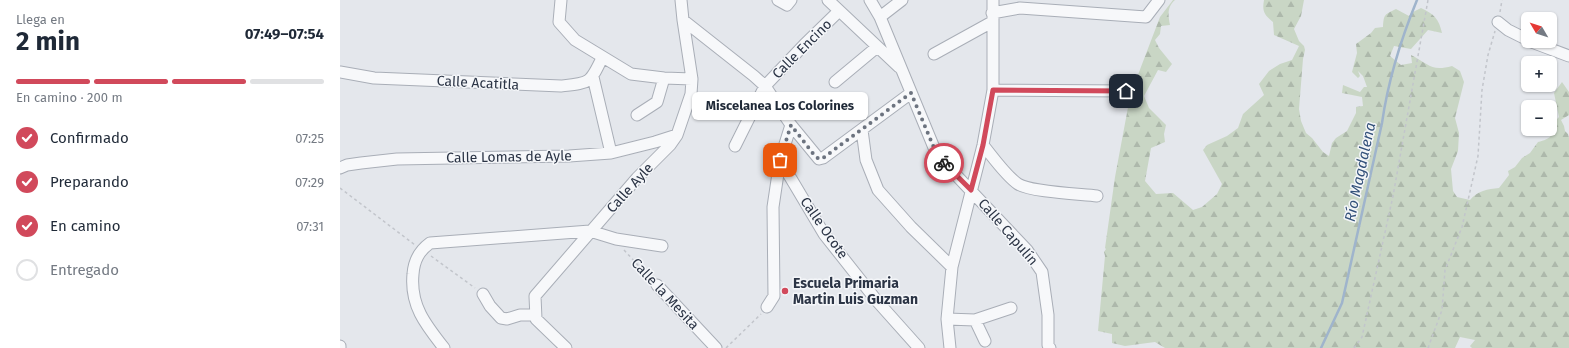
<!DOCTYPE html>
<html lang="es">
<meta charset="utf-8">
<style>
:root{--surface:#fff;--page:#f2f2f3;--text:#1f2937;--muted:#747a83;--line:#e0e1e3;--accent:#d1495b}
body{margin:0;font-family:"Fira Sans",sans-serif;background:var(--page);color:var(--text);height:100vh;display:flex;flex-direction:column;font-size:15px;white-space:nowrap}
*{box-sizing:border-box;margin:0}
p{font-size:13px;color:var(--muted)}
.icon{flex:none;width:22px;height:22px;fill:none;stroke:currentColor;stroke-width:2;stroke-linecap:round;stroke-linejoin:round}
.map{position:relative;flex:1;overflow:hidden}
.sheet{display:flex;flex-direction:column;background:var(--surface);width:340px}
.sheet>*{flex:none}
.needle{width:26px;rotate:309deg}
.buttons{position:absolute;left:1181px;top:12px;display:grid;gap:8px}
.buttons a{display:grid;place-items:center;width:36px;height:36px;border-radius:6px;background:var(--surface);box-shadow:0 1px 3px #0004;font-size:20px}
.pin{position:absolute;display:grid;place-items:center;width:34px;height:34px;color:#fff;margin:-17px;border-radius:8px;box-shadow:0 2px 6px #0006}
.courier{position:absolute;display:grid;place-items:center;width:40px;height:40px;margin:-20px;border:3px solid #d1495b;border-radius:50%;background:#fff;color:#222;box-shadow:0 1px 5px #0007}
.bubble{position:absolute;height:28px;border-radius:6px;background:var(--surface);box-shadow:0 1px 3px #0004;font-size:13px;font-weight:700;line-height:28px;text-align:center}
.headline em{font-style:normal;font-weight:700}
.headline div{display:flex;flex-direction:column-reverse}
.headline{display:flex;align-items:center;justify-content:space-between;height:68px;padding:0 16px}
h1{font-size:26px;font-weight:700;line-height:30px}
.bar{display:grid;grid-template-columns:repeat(4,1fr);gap:6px 4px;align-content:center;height:48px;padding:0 16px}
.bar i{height:5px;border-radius:3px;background:var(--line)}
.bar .on{background:var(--accent)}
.bar p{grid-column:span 4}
ol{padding:0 16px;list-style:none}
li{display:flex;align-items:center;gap:12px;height:44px}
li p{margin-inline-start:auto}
li .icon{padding:4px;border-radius:50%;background:var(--accent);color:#fff;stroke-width:4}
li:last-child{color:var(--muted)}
li i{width:22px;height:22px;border:2px solid var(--line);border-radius:50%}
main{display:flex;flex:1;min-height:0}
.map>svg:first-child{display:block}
.forest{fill:url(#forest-firs)}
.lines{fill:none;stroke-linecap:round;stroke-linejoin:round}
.stream{stroke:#9fb4cc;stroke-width:2.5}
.minor-casing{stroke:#a9aeb7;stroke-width:13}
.path{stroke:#c2c5cb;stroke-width:1.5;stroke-dasharray:3 3;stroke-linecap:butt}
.minor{stroke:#f7f8fa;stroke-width:11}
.done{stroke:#6c737f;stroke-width:4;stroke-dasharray:0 7.2}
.route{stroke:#d1495b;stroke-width:5}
.poi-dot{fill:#d1495b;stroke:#f4f6f9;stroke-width:1.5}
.labels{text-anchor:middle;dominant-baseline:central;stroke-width:3;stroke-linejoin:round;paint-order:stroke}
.street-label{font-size:14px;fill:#2b3445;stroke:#f4f6f9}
.poi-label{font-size:14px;font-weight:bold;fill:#2b3445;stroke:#f4f6f9;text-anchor:start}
.water-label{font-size:15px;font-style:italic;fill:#34527a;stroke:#f4f6f9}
</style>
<main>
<section class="sheet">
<div class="headline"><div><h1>2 min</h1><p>Llega en</p></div><em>07:49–07:54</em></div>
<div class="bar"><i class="on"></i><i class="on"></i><i class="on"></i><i></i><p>En camino · 200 m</p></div>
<ol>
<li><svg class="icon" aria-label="check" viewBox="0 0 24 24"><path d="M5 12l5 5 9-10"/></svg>Confirmado<p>07:25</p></li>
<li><svg class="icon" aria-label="check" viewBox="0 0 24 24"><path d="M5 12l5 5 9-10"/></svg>Preparando<p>07:29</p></li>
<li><svg class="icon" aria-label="check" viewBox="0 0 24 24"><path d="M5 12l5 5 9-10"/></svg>En camino<p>07:31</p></li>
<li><i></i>Entregado</li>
</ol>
</section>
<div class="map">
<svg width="1229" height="348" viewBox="0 0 1229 348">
<defs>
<pattern id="forest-firs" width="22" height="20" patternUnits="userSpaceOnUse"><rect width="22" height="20" fill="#c9d6c5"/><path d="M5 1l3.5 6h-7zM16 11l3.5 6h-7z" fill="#adb8ab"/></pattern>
</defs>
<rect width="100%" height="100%" fill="#e4e7ec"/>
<path class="forest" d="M833,0H835C827,7 828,15 830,25L821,26L820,34L815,40L819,48L832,64L826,72L818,70L804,96L809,108L826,125L824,134L825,142L811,148L805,181L816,194L833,193L853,210L862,207L877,194L882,184L863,150L867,145L887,136L898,128L903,114L924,95L919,84L929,71L940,64L952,60L959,46L934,35L933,22C924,15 922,11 924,0H964L961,16L954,29L959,41L964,46L965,50L963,59L959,109L961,121L966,133L972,138L983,152L989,156L992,143L996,138L1007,131L1016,113V107L1023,106L1022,97L1002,93L1003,85L1020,92L1024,87H1027L1023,76L1018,71L1020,76L1018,78L1012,72L1017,53L1016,44L1031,33L1035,28L1043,27C1044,14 1044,15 1056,9L1069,16L1071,13L1081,8C1094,14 1099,19 1102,33L1088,30L1071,49L1054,46L1050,56L1061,65L1072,63L1071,55C1089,64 1091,72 1112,66L1120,71L1124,82L1115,118L1119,133L1118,151L1111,169L1113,191L1117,197L1130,200C1137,191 1148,189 1159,188L1169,175L1168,171L1175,167L1182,158L1190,153L1198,142C1211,139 1213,136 1214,122L1219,117L1214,93L1222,82L1229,92V115L1221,120L1224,126L1225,131L1228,134L1229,138V348H1132L1130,346L1135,340L1120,337L1115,348H825L815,342L785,346L772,343V334L758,331L765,256L764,252L766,249L765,248L775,177L789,102L796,80L820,17Z"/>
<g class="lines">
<path class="stream" d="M981,348L1002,303L1042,123C1048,81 1061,39 1077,0"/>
<g class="minor-casing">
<path id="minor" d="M221,0L219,22L235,40L291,74L324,78L352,79
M438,0L447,5L451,0
M488,0L559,67
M530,0L540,17L597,155L687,250L702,272L708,315V345L710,348
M652,13L680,8L806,17L819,0
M540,17L562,0
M343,20L414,76L425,86L451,125L479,159L483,158L571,93
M1158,22L1168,30L1188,40
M1189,41L1229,56
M594,54L652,22
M0,72L34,78L221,86C249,83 250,84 262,58
M253,77L271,153
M495,82L537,47
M653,90L786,91
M297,115L317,102L324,78
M522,130L526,160L538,190L571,227L612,267
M643,145C652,156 666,176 678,184C690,192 740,194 757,196
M395,146L425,86L464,45L499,11
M440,160L484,234L537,301L579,348
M0,168L7,165L21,163L57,159L229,156L271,153L315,142L337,135
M317,285L376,348
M143,294L150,306L161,318L167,319L180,315H195
M427,307L434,296L433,207L440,160L451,125
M607,319L635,320L671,308
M635,320L645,341
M0,346V348
M104,348C85,324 70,305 73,274C74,260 79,251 90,243L250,231L276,239L322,246
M226,348L196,319L195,296L297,178L330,145L337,135L351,94L352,79L343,20L341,0
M610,348L607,319L612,267L643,145L653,90V0"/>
</g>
<path class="path" d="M1160,12L1162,0
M0,188L75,245
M284,250L310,278
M91,256L135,288
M386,348L421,314
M1014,348L1022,337L1053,196L1088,0
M1088,348L1102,310L1105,270L1122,227L1138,156L1142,90L1148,55L1155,31"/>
<use href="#minor" class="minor"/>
</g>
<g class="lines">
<path class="done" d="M440,160L451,125L475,156L479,159L483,158L571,93L597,155L604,163"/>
<path class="route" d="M604,163L631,190L643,145L653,90L786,91"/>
</g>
<circle class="poi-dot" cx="445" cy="291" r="4"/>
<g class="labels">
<g class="street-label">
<text transform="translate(462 49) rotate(-45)">Calle Encino</text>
<text transform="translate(138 83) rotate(3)">Calle Acatitla</text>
<text transform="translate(169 157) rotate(-1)">Calle Lomas de Ayle</text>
<text transform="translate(290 188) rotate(-48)">Calle Ayle</text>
<text transform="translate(484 228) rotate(55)">Calle Ocote</text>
<text transform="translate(668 232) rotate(49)">Calle Capulín</text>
<text transform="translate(325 294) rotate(47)">Calle la Mesita</text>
</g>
<g class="poi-label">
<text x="453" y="283">Escuela Primaria<tspan x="453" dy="16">Martin Luis Guzman</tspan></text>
</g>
<g class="water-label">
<text transform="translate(1020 172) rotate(-78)">Río Magdalena</text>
</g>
</g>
</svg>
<div class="buttons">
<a><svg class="needle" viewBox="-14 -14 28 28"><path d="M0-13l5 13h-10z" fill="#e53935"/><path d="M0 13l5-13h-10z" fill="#747a83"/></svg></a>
<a>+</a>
<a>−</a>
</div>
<div class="pin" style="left:440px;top:160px;background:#ea580c"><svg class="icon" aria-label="bag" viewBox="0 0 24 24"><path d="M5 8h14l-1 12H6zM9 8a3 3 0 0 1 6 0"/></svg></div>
<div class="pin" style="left:786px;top:91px;background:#1f2937"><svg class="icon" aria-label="home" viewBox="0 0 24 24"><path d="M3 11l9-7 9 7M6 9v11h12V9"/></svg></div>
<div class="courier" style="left:604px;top:163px"><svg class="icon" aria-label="bike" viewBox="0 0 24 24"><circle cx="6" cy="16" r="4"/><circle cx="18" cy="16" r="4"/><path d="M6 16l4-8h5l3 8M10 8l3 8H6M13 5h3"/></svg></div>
<div class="bubble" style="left:352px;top:92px;width:176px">Miscelanea Los Colorines</div>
</div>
</main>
